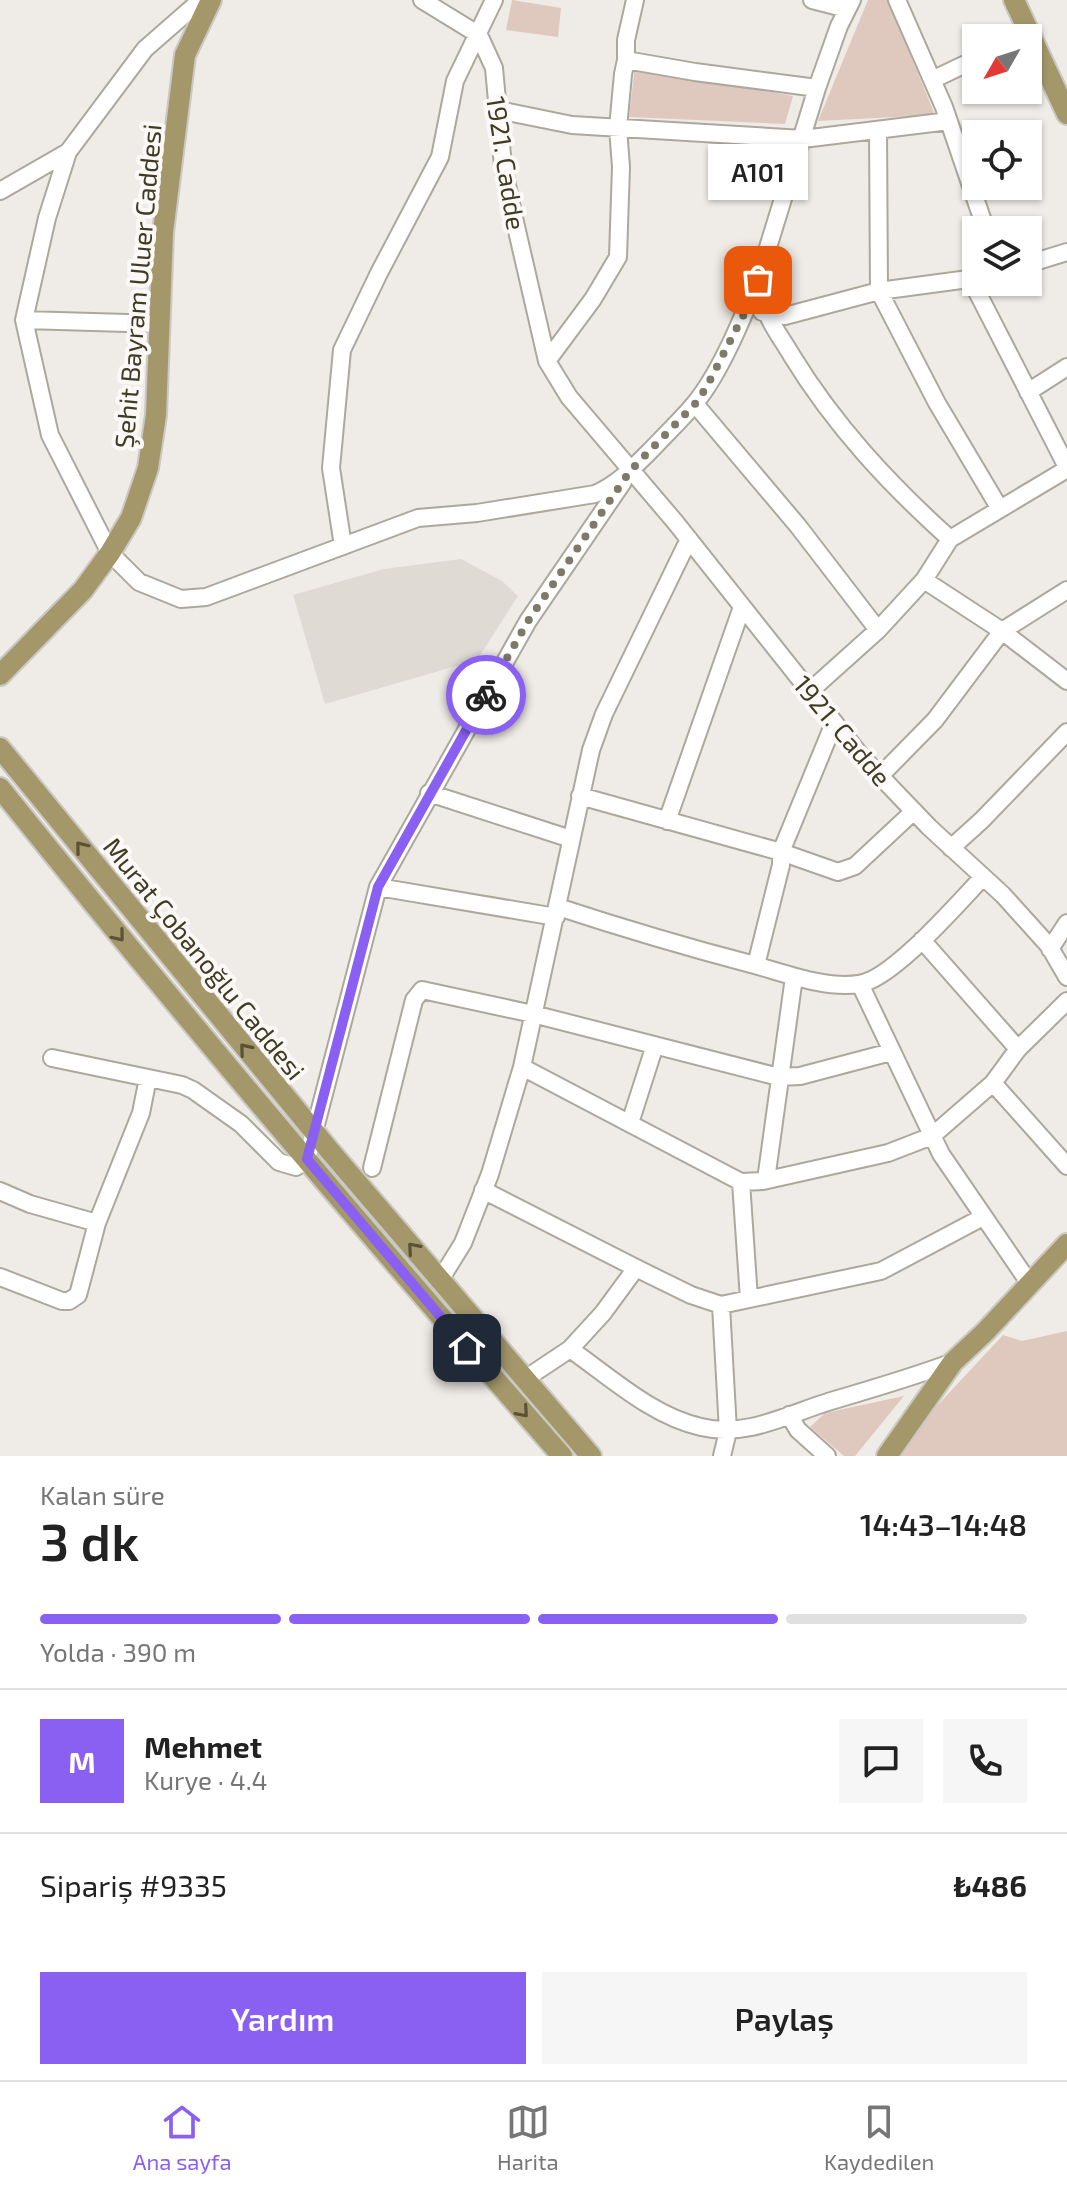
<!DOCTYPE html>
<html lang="tr">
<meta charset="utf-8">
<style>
:root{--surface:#fff;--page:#f6f6f6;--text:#222;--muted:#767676;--line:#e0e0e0;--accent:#8a60f2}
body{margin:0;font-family:"Exo 2",sans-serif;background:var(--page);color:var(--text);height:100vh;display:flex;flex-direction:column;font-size:30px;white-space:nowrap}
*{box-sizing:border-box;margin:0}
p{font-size:26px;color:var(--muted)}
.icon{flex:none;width:44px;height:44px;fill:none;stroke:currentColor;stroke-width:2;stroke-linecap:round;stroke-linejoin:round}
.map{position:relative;height:1456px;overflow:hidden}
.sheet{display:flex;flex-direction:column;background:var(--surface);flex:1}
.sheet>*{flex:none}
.needle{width:52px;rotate:231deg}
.buttons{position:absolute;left:962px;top:24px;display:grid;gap:16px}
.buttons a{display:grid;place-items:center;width:80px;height:80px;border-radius:0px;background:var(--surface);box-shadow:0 2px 6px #0004;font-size:40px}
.pin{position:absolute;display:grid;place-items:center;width:68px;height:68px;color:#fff;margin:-34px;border-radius:16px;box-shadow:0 4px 12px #0006}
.courier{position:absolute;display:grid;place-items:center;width:80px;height:80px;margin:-40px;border:6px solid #8a60f2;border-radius:50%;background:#fff;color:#222;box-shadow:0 2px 10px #0007}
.bubble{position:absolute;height:56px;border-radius:0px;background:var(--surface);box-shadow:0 2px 6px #0004;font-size:26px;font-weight:600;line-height:56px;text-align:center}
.head em{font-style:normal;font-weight:600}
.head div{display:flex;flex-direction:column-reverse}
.head{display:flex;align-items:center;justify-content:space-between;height:136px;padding:0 40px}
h1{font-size:52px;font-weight:600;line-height:60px}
.bar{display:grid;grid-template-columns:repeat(4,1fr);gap:12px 8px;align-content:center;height:96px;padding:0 40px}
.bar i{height:10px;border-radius:6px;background:var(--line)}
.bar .current{background:var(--accent)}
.bar p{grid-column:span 4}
.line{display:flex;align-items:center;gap:20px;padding:0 40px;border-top:2px solid var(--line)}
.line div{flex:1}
.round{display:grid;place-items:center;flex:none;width:84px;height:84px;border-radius:0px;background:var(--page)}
.cta{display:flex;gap:16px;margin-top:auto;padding:16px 40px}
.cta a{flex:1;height:92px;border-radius:0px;background:var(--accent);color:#fff;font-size:32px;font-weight:600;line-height:92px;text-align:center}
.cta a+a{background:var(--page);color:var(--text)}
.dock{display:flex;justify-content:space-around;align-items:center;height:112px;border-top:2px solid var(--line);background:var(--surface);font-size:22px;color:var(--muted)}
.dock a{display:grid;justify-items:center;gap:4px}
.dock .current{color:var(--accent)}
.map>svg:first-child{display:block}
.built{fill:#dfdad4}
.green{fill:#dfc9bf}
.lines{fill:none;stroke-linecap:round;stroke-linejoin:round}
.minor-casing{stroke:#ada89c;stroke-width:20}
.major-casing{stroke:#cac8c2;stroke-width:24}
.minor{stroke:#fff;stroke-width:16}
.major{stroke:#a4986a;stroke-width:20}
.oneway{stroke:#5a5236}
.done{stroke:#7e7968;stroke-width:8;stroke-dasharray:0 14.4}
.route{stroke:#8a60f2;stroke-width:10}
.labels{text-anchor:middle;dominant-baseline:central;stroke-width:8;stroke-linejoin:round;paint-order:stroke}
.street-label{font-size:26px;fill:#413b24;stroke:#fbf9f7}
</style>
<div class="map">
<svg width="1067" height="1456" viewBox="0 0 1067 1456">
<rect width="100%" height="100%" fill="#efebe6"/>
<path class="built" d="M461,559L502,581L518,596L477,660L325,704L293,595L384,569Z"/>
<path class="green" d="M512,0L561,8L558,37L506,30Z
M868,0H888L935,115L818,121Z
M635,66L793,96L785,124L629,117Z
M1067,1331V1456H900L934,1409L1003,1335L1022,1341Z
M904,1396L855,1456H844L810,1427L825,1413Z"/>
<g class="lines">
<g class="minor-casing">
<path id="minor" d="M201,0L145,49L68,152L47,218L24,320L50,435L110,553L139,582L181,599L206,597L418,518L477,513L595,494C618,484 635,466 653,448C667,433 683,418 696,402C721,371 743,317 758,280L817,88L839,26L852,0
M422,0L479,35L494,68L503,166L515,222L547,361L569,397L676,523L861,756L929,827L1003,895L1049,946L1067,977
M812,0L847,9
M897,0L944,107L986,230
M626,60L695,72L817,88
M932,80L976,59
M498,110L572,125L803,139L949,121
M878,130L879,291L937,403L1000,509
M0,191L68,152
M1028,264L1067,252
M970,278L1067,467
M762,312L785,316L879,291L976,278
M767,313C773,328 784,342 792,356C835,426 889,484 950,539
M24,320L161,324
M547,361L593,299L618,257L621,167L618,128L623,74L626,60V40L635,0
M1028,392L1067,367
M695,404L798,526L878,630
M343,546L331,468L342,350L379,273L440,157L455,81L494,0
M924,580L1002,631L1067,681
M810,691L878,630L924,580L950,539L1067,469
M880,776L935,720L1002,631L1067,590
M429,793L571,839
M580,796L781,852L838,872L855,866L914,811
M667,821L742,607
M951,848L982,820L1067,732
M378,887L556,917
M558,907C622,928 686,947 751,964C785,973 824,989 859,984C892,980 959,902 983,877
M922,940L1018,1049
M1050,949L1067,923
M756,965L781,865V852L834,723
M860,984L941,1154L1030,1284
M52,1058L182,1085L193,1090L241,1124L279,1162L296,1167L307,1159L378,887L528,621L623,482
M522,1067L741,1182L763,1181L888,1153L932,1136L993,1083L1018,1049L1067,1001
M993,1083L1067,1166
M630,1123L655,1045
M372,1168L414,1000L422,990L533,1014L779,1077L800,1076L891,1052
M766,1180L794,977
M741,1182L749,1299
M483,1190L636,1268L691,1295L721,1305L881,1271L983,1217
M0,1191L30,1204L97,1223
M0,1277L62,1301H69L78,1295L97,1223L141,1113L148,1078
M440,1280L463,1243L490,1174L522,1067L591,750L604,714L689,539
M721,1305L728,1431L722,1456
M570,1349C610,1377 652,1416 701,1427C747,1438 788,1414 831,1401C872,1389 913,1377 953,1362
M525,1379L570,1349L603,1313L636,1268
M789,1415L798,1430L827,1456"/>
</g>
<g class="major-casing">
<path id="major" d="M1014,0L1067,114
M0,675L83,590L110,553L131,518L148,468L156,415L163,232L185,55L211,0
M0,748L330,1151L591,1456
M0,788C182,1015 370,1237 562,1456
M887,1456L953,1362L985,1332L1067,1244"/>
</g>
<use href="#minor" class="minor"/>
<use href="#major" class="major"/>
</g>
<defs><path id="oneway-chevron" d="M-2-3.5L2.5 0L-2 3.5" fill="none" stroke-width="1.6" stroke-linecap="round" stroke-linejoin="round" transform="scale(2)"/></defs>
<g class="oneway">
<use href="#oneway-chevron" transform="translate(81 847) rotate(-129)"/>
<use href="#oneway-chevron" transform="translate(119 936) rotate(51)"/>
<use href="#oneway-chevron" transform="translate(245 1049) rotate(-130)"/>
<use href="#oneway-chevron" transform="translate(413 1248) rotate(-131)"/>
<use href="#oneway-chevron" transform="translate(523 1412) rotate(49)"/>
</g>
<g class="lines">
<path class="done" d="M486,695L528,621L630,471L695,404L706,388L746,310L758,280"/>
<path class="route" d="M467,1348L307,1159L378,887L486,695"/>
</g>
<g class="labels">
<g class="street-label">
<text transform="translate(507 163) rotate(81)">1921. Cadde</text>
<text transform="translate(137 286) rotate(-85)">Şehit Bayram Uluer Caddesi</text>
<text transform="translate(843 730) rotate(50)">1921. Cadde</text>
<text transform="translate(205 958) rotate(51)">Murat Çobanoğlu Caddesi</text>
</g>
</g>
</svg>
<div class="buttons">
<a><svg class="needle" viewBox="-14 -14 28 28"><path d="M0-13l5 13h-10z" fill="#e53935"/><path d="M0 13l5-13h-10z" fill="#767676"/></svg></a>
<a><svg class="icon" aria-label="locate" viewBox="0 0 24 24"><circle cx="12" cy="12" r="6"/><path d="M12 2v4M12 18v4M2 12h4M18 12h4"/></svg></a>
<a><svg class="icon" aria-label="layers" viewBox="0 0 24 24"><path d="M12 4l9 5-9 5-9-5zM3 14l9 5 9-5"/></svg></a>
</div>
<div class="pin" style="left:758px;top:280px;background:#ea580c"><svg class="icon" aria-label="bag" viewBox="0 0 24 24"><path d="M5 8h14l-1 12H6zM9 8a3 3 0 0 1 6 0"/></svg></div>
<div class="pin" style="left:467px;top:1348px;background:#1f2937"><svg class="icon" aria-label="home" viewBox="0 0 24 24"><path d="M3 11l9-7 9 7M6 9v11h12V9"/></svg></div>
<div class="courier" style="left:486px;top:695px"><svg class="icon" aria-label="bike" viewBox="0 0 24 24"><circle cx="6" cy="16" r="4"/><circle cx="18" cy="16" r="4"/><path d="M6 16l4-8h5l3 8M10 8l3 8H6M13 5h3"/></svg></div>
<div class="bubble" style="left:708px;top:144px;width:100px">A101</div>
</div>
<section class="sheet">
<div class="head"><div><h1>3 dk</h1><p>Kalan süre</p></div><em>14:43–14:48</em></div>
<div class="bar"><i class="current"></i><i class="current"></i><i class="current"></i><i></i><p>Yolda · 390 m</p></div>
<div class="line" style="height:144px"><b class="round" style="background:var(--accent);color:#fff">M</b><div><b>Mehmet</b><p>Kurye · 4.4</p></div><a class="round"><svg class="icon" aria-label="chat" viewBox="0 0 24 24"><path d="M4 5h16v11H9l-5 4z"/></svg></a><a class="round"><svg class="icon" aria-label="phone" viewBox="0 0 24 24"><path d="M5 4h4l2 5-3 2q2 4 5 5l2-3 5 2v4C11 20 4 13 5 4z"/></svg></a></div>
<div class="line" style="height:104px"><div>Sipariş #9335</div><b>₺486</b></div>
<div class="cta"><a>Yardım</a><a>Paylaş</a></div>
</section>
<nav class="dock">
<a class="current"><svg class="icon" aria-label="home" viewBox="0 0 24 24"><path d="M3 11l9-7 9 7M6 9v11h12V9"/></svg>Ana sayfa</a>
<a><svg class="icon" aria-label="map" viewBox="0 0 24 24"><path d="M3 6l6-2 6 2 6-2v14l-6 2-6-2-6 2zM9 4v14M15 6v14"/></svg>Harita</a>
<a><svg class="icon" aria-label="saved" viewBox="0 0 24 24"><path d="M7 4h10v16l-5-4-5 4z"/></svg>Kaydedilen</a>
</nav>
